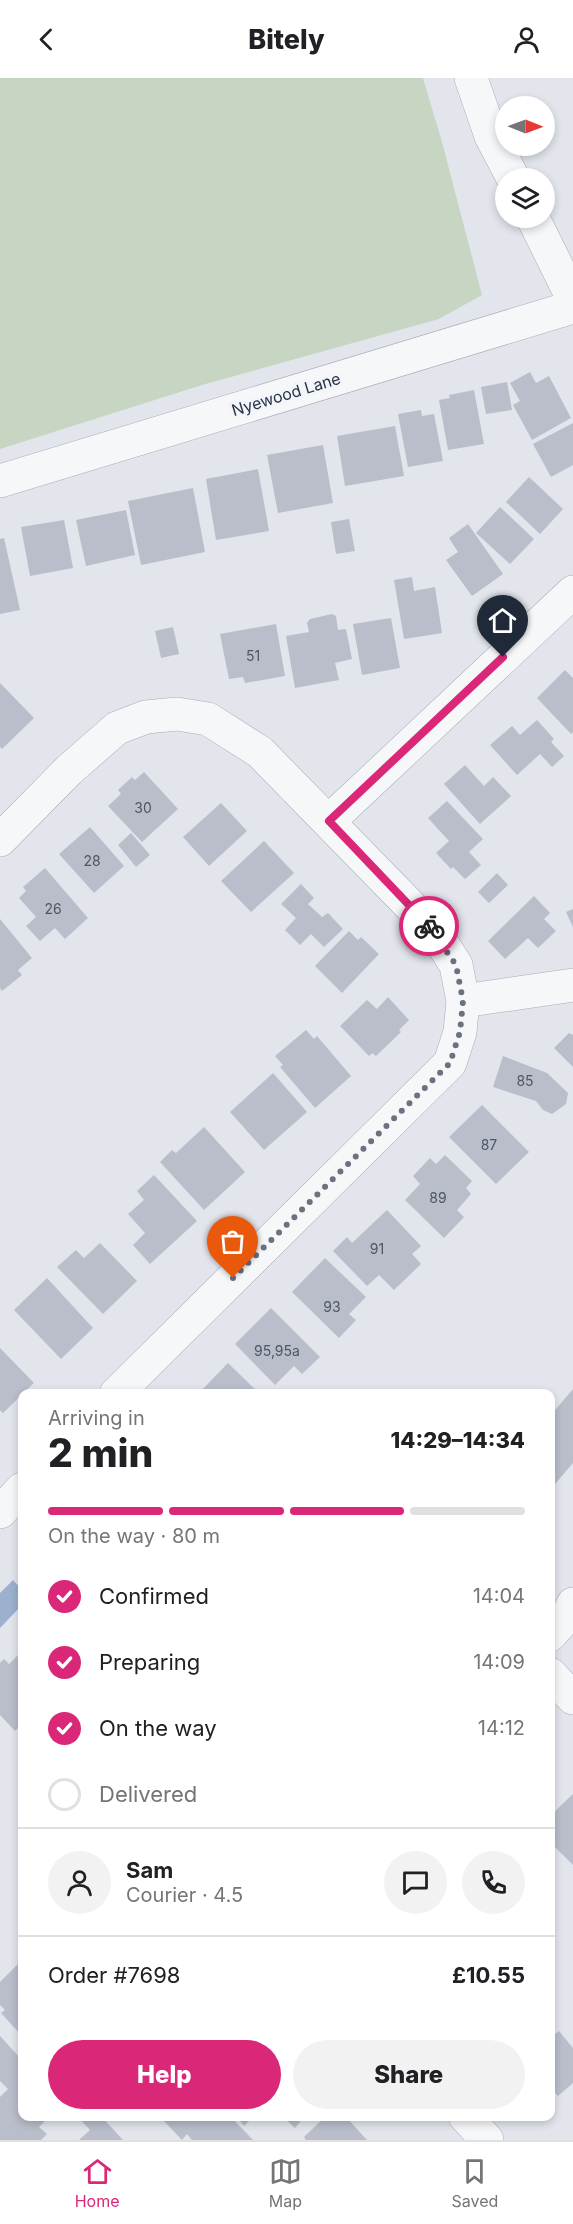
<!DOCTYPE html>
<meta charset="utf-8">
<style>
:root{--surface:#fff;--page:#f2f2f2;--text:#202124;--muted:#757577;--line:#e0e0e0;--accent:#db2777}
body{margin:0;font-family:Inter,sans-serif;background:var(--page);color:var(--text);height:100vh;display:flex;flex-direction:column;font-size:22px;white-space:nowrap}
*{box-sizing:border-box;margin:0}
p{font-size:20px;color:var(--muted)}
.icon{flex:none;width:33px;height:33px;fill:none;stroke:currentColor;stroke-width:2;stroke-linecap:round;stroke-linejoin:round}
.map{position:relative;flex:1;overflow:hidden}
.drawer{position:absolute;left:18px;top:1311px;width:537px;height:732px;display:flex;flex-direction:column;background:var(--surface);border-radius:12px;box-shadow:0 3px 9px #0003}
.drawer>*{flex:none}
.needle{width:39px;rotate:91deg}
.tools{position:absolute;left:495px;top:18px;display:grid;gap:12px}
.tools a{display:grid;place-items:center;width:60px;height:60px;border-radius:50%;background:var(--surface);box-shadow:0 3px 9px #0003;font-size:30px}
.pin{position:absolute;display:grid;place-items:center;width:51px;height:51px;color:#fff;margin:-62px -26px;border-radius:50% 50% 50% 0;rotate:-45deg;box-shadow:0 0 6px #0007}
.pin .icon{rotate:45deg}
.courier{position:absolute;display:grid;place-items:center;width:60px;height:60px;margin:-30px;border:4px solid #db2777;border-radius:50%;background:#fff;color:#222;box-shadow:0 2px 8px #0007}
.summary em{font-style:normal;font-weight:800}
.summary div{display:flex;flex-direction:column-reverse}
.summary{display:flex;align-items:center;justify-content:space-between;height:102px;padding:0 30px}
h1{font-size:39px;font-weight:800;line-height:45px}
.bar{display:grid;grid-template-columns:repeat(4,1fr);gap:9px 6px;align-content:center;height:72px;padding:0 30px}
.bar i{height:8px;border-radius:4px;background:var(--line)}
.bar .on{background:var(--accent)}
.bar p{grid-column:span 4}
.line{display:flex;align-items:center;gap:15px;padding:0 30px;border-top:2px solid var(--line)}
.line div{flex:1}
.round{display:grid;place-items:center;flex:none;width:63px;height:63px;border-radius:32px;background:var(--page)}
ol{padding:0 30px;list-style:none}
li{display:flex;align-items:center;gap:18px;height:66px}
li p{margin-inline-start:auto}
li .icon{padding:6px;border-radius:50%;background:var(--accent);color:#fff;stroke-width:4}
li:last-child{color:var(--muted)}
li i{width:33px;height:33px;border:3px solid var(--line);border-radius:50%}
.primary-button{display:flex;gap:12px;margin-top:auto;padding:12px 30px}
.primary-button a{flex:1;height:69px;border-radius:36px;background:var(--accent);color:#fff;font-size:24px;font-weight:800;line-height:69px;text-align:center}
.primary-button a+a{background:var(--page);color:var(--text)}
header{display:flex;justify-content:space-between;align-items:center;height:78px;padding:0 30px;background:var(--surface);font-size:27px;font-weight:800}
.dock{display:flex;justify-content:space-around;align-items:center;height:84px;border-top:2px solid var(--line);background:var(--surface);font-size:16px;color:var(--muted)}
.dock a{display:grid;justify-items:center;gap:3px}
.dock .on{color:var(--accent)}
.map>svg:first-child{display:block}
.green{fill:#c7d6c3}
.water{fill:#9bb1ce}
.building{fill:#b9beca}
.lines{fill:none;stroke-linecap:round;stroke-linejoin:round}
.minor-casing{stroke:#a7acb7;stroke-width:34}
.minor{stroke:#f5f7f9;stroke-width:33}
.done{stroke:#6a717f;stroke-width:6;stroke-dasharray:0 10.8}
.route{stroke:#db2777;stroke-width:8}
.labels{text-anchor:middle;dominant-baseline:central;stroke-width:6;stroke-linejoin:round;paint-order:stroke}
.number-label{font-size:14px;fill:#4d5566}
.street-label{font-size:16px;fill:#293245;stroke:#f2f5f9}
</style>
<header><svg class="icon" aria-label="back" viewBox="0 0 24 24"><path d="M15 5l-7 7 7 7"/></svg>Bitely<svg class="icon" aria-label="person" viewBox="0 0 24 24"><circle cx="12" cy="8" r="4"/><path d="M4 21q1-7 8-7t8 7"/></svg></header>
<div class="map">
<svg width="573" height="2062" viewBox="0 0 573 2062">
<rect width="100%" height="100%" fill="#e2e5ec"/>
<path class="green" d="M0,0H423L442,64L482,217L439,241L202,307L0,371Z"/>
<path class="water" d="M13,1502L22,1512V1527L0,1550V1515Z"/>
<path class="building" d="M530,294L536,305L549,298L571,340L532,362L513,327L520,323L510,305Z
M507,304L512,332L486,336L481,309Z
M474,312L484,366L448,372L439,322L450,320L449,317Z
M421,332L422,338L434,336L443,383L408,389L398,336Z
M573,345V387L551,399L533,366Z
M395,348L404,398L345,408L337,358Z
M323,367L333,425L278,435L267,377Z
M258,391L269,453L216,462L206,401Z
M529,399L563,431L540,456L506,424Z
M193,410L205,474L141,487L128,423Z
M500,429L534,461L510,486L476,455Z
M126,432L135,477L86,488L76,442Z
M349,441L355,473L336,476L331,444Z
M64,442L73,490L30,498L21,449Z
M468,446L503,496L472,518L446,482L458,474L449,460Z
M4,460L20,532L0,536V461Z
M412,499L414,513L435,509L442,555L404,561L394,502Z
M332,536L336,538L338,552L346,551L352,581L335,585L339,602L295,610L286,558L309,554L307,545L310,541Z
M391,540L400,590L362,597L353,546Z
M276,546L285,598L245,605L243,599L229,601L220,556Z
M173,549L179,576L161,580L155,553Z
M565,592L573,600V654L571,656L537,620Z
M0,605L34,640L2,671L0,669Z
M537,642L554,661L551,664L564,678L552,689L540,676L517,697L490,667L512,648L520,657Z
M465,687L484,708L493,699L511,718L480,746L444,706Z
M144,694L178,731L142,764L108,728L121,716L118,712L132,699L135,702Z
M447,723L483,761L469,774L481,787L465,801L453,789L451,791L436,775L449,763L428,740Z
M221,725L247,753L209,788L183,759Z
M90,749L124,788L94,815L59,776Z
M131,755L150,777L136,789L118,767Z
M264,763L294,795L251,834L221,803Z
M45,790L88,840L65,861L55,850L40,863L26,848L36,839L19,820L26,813L23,809Z
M497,795L508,807L489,825L478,814Z
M301,806L314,820L308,826L322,839L328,835L343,851L324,869L311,856L300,867L285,852L296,840L281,826Z
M534,818L550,835L544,841L556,853L538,870L528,860L505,881L488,863Z
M573,831V849L566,834Z
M0,841L32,880L18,892L22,897L2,913L0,910Z
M349,853L358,862L361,859L379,876L342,915L315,888Z
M388,919L409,942L399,952L401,954L376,978L372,975L369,978L340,948L367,922L377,931Z
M306,952L314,961L317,958L351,998L315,1030L280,989L283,987L275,978Z
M569,955L573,957V989L554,970Z
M503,978L547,995L568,1015L566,1026L552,1036L543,1032L536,1023L493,1009Z
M273,995L307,1034L264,1072L230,1034Z
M482,1027L529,1074L496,1106L449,1059Z
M204,1049L245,1094L204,1132L160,1084L172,1072L176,1075Z
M445,1077L472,1103L466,1110L471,1116L457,1132L464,1139L444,1160L405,1122L420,1106L413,1098L430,1080L436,1086Z
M154,1097L197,1143L150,1186L133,1167L145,1155L128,1136L144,1122L137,1113Z
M387,1132L421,1168L412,1176L421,1186L394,1212L379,1197L367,1208L333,1173L347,1159L352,1165Z
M100,1165L137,1203L103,1236L57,1189L76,1172L84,1180Z
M325,1180L366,1219L349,1236L356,1242L339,1260L292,1214Z
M47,1200L93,1250L61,1281L14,1232Z
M271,1230L320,1279L302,1296L294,1288L275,1307L235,1266Z
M0,1270L34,1305L3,1335L0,1332Z
M228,1285L260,1316H198Z
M573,1311V1385L550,1412V1338Z
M22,1573V1646L15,1653L0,1637V1585L4,1581L9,1586Z
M573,1716V1787L550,1764V1738Z
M22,1882V1958L1,1935L5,1932L0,1927V1904Z
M559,1953L573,1970V2005L558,2018L550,2009V1960Z
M0,1958L22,1982V2038H50L39,2049L47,2056L41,2062H0V2019L8,2011L0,2003Z
M77,2038H101L123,2062H79L90,2052Z
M159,2038H230L253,2062H192L187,2056L182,2062Z
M236,2038H254L244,2048Z
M282,2038H305L295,2050Z
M326,2038H345L367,2062H306L304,2059Z"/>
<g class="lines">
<g class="minor-casing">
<path id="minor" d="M471,0L491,58L513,100
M533,140L573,221
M0,403L573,229
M329,743L573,514
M0,762L69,692L117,650L146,639L177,636L208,641L260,674L433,851L456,887L463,923L460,954L450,985L116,1316
M463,923L573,907
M0,1434L22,1411
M550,1557L568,1537L573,1526
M550,1596L573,1620
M465,2038L487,2062"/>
</g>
<use href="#minor" class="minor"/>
</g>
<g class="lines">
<path class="done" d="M233,1200L450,985L460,954L463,923L456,887L429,848"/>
<path class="route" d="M429,848L329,743L503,579"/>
</g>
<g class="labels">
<g class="number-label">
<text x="253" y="577">51</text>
<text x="143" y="729">30</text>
<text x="92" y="782">28</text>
<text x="53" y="830">26</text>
<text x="525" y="1002">85</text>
<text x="489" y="1066">87</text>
<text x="438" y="1119">89</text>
<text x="377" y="1170">91</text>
<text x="332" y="1228">93</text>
<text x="277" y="1272">95,95a</text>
</g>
<g class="street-label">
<text transform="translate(286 316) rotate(-17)">Nyewood Lane</text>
</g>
</g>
</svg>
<div class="tools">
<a><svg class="needle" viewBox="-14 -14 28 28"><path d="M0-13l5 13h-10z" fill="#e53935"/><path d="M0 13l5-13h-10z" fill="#757577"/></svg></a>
<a><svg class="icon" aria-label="layers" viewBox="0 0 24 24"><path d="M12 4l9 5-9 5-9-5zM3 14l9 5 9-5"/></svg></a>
</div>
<div class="pin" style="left:233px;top:1200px;background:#ea580c"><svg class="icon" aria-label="bag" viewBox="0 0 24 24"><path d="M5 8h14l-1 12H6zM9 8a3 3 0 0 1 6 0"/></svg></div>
<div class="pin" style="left:503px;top:579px;background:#1f2937"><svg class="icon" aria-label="home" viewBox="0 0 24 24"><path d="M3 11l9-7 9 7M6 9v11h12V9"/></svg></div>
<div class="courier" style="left:429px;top:848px"><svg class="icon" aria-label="bike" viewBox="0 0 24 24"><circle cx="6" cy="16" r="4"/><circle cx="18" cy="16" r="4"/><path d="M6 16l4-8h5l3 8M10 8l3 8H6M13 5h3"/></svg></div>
<section class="drawer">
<div class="summary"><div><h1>2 min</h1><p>Arriving in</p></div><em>14:29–14:34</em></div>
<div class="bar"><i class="on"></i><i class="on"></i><i class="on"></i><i></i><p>On the way · 80 m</p></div>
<ol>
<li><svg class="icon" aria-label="check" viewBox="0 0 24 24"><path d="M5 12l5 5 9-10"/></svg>Confirmed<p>14:04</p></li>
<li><svg class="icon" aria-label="check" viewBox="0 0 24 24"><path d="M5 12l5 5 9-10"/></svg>Preparing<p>14:09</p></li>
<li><svg class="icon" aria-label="check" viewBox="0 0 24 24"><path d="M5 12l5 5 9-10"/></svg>On the way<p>14:12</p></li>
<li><i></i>Delivered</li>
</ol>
<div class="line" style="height:108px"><a class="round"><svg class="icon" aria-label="person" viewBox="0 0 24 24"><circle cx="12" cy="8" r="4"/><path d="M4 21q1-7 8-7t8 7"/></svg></a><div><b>Sam</b><p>Courier · 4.5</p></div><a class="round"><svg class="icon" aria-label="chat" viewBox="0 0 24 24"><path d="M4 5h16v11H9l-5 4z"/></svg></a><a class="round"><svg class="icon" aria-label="phone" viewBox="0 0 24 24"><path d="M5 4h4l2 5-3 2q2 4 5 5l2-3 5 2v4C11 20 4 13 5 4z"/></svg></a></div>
<div class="line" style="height:78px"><div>Order #7698</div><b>£10.55</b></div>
<div class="primary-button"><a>Help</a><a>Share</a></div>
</section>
</div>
<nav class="dock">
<a class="on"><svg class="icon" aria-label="home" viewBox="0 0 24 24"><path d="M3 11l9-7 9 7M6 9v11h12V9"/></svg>Home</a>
<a><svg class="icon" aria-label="map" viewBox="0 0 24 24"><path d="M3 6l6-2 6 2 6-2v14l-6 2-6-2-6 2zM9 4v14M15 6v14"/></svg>Map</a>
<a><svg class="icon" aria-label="saved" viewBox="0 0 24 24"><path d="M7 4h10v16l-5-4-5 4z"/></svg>Saved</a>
</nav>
